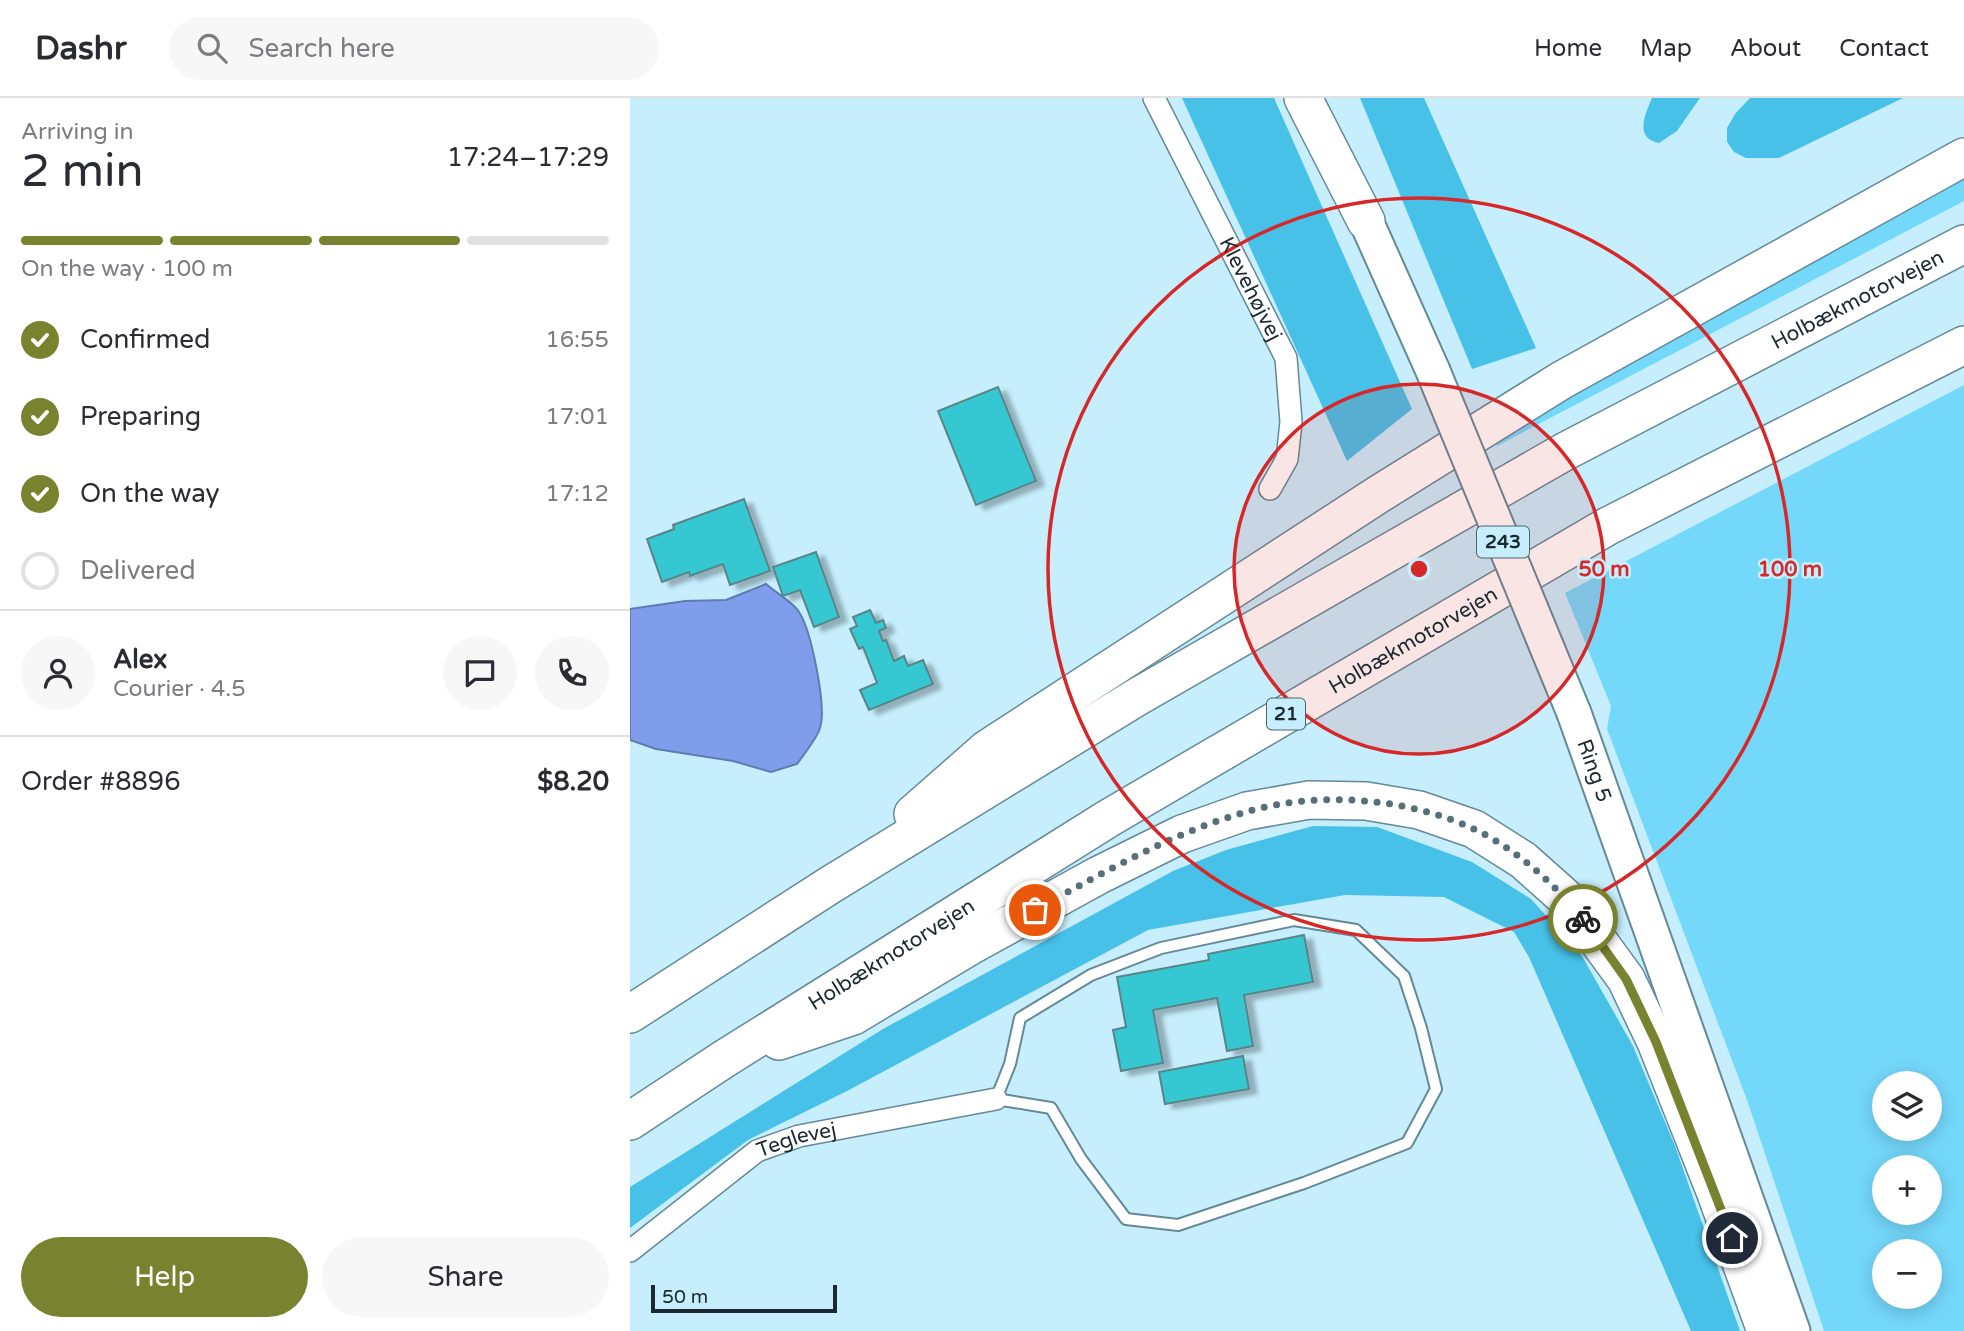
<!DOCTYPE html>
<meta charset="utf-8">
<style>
:root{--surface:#fff;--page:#f7f7f7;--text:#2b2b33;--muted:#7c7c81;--line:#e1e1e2;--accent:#79822e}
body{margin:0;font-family:"Varela Round",sans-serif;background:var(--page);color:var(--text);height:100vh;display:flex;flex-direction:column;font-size:26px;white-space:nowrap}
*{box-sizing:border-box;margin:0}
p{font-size:23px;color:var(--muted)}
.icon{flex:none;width:38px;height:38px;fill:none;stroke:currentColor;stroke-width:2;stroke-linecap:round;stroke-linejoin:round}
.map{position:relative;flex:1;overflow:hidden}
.panel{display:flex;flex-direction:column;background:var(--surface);width:630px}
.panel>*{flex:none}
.buttons{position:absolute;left:1242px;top:973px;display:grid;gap:14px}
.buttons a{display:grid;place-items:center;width:70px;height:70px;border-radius:50%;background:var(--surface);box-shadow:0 4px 18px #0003;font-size:35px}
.scale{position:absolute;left:21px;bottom:18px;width:186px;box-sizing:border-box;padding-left:7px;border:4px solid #1b2a30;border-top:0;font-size:19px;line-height:24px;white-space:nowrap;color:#1b2a30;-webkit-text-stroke:5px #c6eefd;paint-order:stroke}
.pin{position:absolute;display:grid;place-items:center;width:60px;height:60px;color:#fff;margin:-30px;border:4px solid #fff;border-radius:50%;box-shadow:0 2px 7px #0007}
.courier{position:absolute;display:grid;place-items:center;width:70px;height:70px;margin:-35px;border:5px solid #79822e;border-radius:50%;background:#fff;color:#222;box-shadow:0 2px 9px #0007}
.headline em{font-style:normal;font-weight:600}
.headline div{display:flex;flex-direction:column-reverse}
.headline{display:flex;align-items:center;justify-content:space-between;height:119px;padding:0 21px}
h1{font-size:46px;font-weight:600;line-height:52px}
.bar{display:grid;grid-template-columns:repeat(4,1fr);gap:10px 7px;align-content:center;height:84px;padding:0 21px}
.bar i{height:9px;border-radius:5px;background:var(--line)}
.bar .on{background:var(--accent)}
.bar p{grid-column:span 4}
.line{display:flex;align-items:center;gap:18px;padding:0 21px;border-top:2px solid var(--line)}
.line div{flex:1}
.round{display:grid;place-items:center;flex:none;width:74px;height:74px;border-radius:37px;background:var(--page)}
ol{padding:0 21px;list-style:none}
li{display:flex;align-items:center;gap:21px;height:77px}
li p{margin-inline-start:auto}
li .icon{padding:7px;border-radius:50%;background:var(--accent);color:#fff;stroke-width:4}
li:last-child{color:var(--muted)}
li i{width:38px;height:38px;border:4px solid var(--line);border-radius:50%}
.primary-button{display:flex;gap:14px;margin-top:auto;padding:14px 21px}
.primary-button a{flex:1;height:80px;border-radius:42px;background:var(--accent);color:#fff;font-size:28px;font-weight:600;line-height:80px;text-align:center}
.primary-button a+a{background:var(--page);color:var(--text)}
header{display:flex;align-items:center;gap:42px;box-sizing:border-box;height:98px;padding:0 35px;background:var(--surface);border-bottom:2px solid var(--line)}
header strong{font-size:33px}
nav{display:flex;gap:38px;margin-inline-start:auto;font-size:24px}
.search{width:490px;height:63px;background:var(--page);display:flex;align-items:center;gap:18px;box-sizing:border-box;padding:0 24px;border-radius:38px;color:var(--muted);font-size:26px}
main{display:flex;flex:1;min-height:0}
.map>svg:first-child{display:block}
.green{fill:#74d8fb;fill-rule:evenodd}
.forest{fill:#47c1e8}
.water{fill:#7e9eeb;stroke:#607bb3;stroke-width:2}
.building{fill:#34c8d2;stroke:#5a8486;stroke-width:2;filter:url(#shadow)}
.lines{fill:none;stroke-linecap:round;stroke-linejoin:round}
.service-casing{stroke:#648997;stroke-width:14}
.minor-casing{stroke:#648997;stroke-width:24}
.trunk-casing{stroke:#648997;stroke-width:37}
.motorway-casing{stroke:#648997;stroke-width:40}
.service{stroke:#fff;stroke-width:10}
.minor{stroke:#fff;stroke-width:21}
.trunk{stroke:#fff;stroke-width:33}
.motorway{stroke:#fff;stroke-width:37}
.trunk-bridge-casing{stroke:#648997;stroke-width:37;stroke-linecap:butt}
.trunk-bridge{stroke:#fff;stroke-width:33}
.done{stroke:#576f78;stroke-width:7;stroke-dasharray:0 12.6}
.route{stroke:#79822e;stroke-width:9}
.ring{fill:none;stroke:#d62828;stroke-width:3.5}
.labels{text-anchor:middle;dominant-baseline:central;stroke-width:5;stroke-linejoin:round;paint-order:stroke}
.shield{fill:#c6eefd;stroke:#4e656e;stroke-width:2}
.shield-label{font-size:19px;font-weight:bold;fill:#1b2a30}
.street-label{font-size:21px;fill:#1b2a30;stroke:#c6eefd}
.centre{fill:#d62828;stroke:#c6eefd;stroke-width:3.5}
.ring-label{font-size:21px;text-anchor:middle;font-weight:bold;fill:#d62828;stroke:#c6eefd;stroke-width:5;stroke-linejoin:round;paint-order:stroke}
</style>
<header>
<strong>Dashr</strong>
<div class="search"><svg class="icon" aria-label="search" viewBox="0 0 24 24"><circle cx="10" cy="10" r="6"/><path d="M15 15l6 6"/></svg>Search here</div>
<nav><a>Home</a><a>Map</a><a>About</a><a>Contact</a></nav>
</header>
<main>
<section class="panel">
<div class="headline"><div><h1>2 min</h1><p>Arriving in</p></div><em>17:24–17:29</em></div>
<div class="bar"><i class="on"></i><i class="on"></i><i class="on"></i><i></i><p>On the way · 100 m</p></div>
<ol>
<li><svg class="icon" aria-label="check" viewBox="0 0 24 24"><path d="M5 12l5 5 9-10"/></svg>Confirmed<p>16:55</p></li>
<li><svg class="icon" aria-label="check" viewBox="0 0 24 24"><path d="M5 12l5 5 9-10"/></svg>Preparing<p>17:01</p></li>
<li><svg class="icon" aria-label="check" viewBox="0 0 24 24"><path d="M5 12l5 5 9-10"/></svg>On the way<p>17:12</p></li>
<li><i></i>Delivered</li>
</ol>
<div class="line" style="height:126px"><a class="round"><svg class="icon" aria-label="person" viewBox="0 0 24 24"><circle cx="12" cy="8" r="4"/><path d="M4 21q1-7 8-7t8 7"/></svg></a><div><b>Alex</b><p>Courier · 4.5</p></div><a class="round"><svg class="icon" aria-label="chat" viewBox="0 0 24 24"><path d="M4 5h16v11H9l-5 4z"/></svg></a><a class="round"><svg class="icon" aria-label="phone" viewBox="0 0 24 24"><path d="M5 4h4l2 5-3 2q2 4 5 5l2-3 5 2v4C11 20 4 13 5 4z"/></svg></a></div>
<div class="line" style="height:91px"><div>Order #8896</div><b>$8.20</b></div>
<div class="primary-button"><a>Help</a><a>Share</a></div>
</section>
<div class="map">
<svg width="1334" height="1233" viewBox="0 0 1334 1233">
<defs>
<filter id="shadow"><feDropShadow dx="8" dy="4.5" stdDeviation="2" flood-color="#0004"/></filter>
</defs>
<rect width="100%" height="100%" fill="#c6eefd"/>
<path class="green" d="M1334,76V103L867,348L863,339Z
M1334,287V1233H1194L1117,1002L977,631L981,608L935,495ZM1255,985H1300V1031H1255ZM1255,1069H1300V1115H1255ZM1255,1153H1300V1199H1255Z"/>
<path class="forest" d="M552,0H644L782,311L717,363Z
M730,0H794L906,250L842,271Z
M1022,0H1070L1047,33L1029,45C1004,40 1015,16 1022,0Z
M1120,0H1273L1149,60H1116L1104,54L1097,44V30L1105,16Z
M683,728L747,729L842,764L901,801L952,858L1003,948L1045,1048L1110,1233H1061L899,859L884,834L814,799L715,797L518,832L217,993L118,1042L0,1130V1089L253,931L543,773L596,752Z"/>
<path class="water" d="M136,486C145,494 164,505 169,514C181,532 197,609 190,630C186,642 174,656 167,666L141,674L103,663L26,651L0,642V511L55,503L96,502Z"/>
<path class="building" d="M368,289L406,383L346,407L308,313Z
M114,401L140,473L100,487L93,466L60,478L59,474L32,484L17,441L44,431L43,427Z
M186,454L209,519L184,529L170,492L153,498L143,469Z
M240,512L246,525L253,522L256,530L249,533L253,543L256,542L264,563L274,558L278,568L293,562L303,586L239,612L230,592L247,585L233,549L229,551L220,531L227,528L223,519Z
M674,837L683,884L614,897L623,948L597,953L587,900L523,912L533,965L491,973L483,932L496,929L487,879L579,862L578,856Z
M613,958L619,991L535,1006L529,974Z"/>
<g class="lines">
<g class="service-casing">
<path id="service" d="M664,822L726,832L774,878L791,930L806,991L777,1045L674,1085L548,1127L496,1121L451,1061L421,1010L366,1001L380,966L390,920L461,877L531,850Z"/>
</g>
<g class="minor-casing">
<g id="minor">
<path id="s1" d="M524,0L656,260L661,324L657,361L640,391"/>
<path id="s2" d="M0,1153L127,1053L169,1038L366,1001"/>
</g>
</g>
<g class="trunk-casing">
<g id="trunk">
<path d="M736,123L803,273"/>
<path id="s3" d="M944,615L1163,1233"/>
</g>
</g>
<g class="motorway-casing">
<g id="motorway">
<path d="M673,0L736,123"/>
<path d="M283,716L357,651L749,396L932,282L1334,59"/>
<path id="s4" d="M0,916L200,787L507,599L934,354L1334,146"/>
<path d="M149,943L223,918L340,848L469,777L552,736L617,713L679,702L736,703L789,712L844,731L893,762L939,803L996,881L1026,944L1085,1093L1136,1233"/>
<path id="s5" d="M0,1023L94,961L479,720L978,428L1334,247"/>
</g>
</g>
<use href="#service" class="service"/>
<use href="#minor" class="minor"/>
<use href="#trunk" class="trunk"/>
<use href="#motorway" class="motorway"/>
<g class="trunk-bridge-casing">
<path id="trunk-bridge" d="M803,273L944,615"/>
</g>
<use href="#trunk-bridge" class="trunk-bridge"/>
</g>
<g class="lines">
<path class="done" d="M405,812C473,775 541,735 616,714C688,693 775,699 844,731C886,751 925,786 953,821"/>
<path class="route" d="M953,821L996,881L1026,944L1102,1140"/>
</g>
<circle cx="789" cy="471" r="185" fill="#d62828" fill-opacity=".12"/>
<g class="ring">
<circle cx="789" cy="471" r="185"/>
<circle cx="789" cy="471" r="371"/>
</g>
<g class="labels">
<g class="shield">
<rect x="847" y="428.5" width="52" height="31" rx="5"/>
<rect x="637" y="600.5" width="38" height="31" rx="5"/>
</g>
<g class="shield-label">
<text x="873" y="444">243</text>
<text x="656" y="616">21</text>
</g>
<g class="street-label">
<text stroke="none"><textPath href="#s1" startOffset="214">Klevehøjvej</textPath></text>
<text stroke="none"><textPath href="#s4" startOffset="1421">Holbækmotorvejen</textPath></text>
<text stroke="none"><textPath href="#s5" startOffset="919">Holbækmotorvejen</textPath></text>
<text stroke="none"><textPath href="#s3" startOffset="61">Ring 5</textPath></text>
<text stroke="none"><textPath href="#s5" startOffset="310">Holbækmotorvejen</textPath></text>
<text stroke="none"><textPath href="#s2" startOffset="203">Teglevej</textPath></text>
</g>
</g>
<circle cx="789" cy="471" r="10" class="centre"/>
<g class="ring-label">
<text x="974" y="478">50 m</text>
<text x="1160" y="478">100 m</text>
</g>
</svg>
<div class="buttons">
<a><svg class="icon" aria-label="layers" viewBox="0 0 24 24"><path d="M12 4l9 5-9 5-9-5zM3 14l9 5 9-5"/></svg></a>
<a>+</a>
<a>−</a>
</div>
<div class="scale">50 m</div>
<div class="pin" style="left:405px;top:812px;background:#ea580c"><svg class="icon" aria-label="bag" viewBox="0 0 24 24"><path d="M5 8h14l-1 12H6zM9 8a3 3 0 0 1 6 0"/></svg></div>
<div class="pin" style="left:1102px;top:1140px;background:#1f2937"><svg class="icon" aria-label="home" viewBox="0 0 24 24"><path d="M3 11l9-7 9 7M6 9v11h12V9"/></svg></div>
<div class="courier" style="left:953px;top:821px"><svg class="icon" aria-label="bike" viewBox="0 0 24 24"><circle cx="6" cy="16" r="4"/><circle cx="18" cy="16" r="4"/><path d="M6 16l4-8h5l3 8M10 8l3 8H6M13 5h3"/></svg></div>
</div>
</main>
